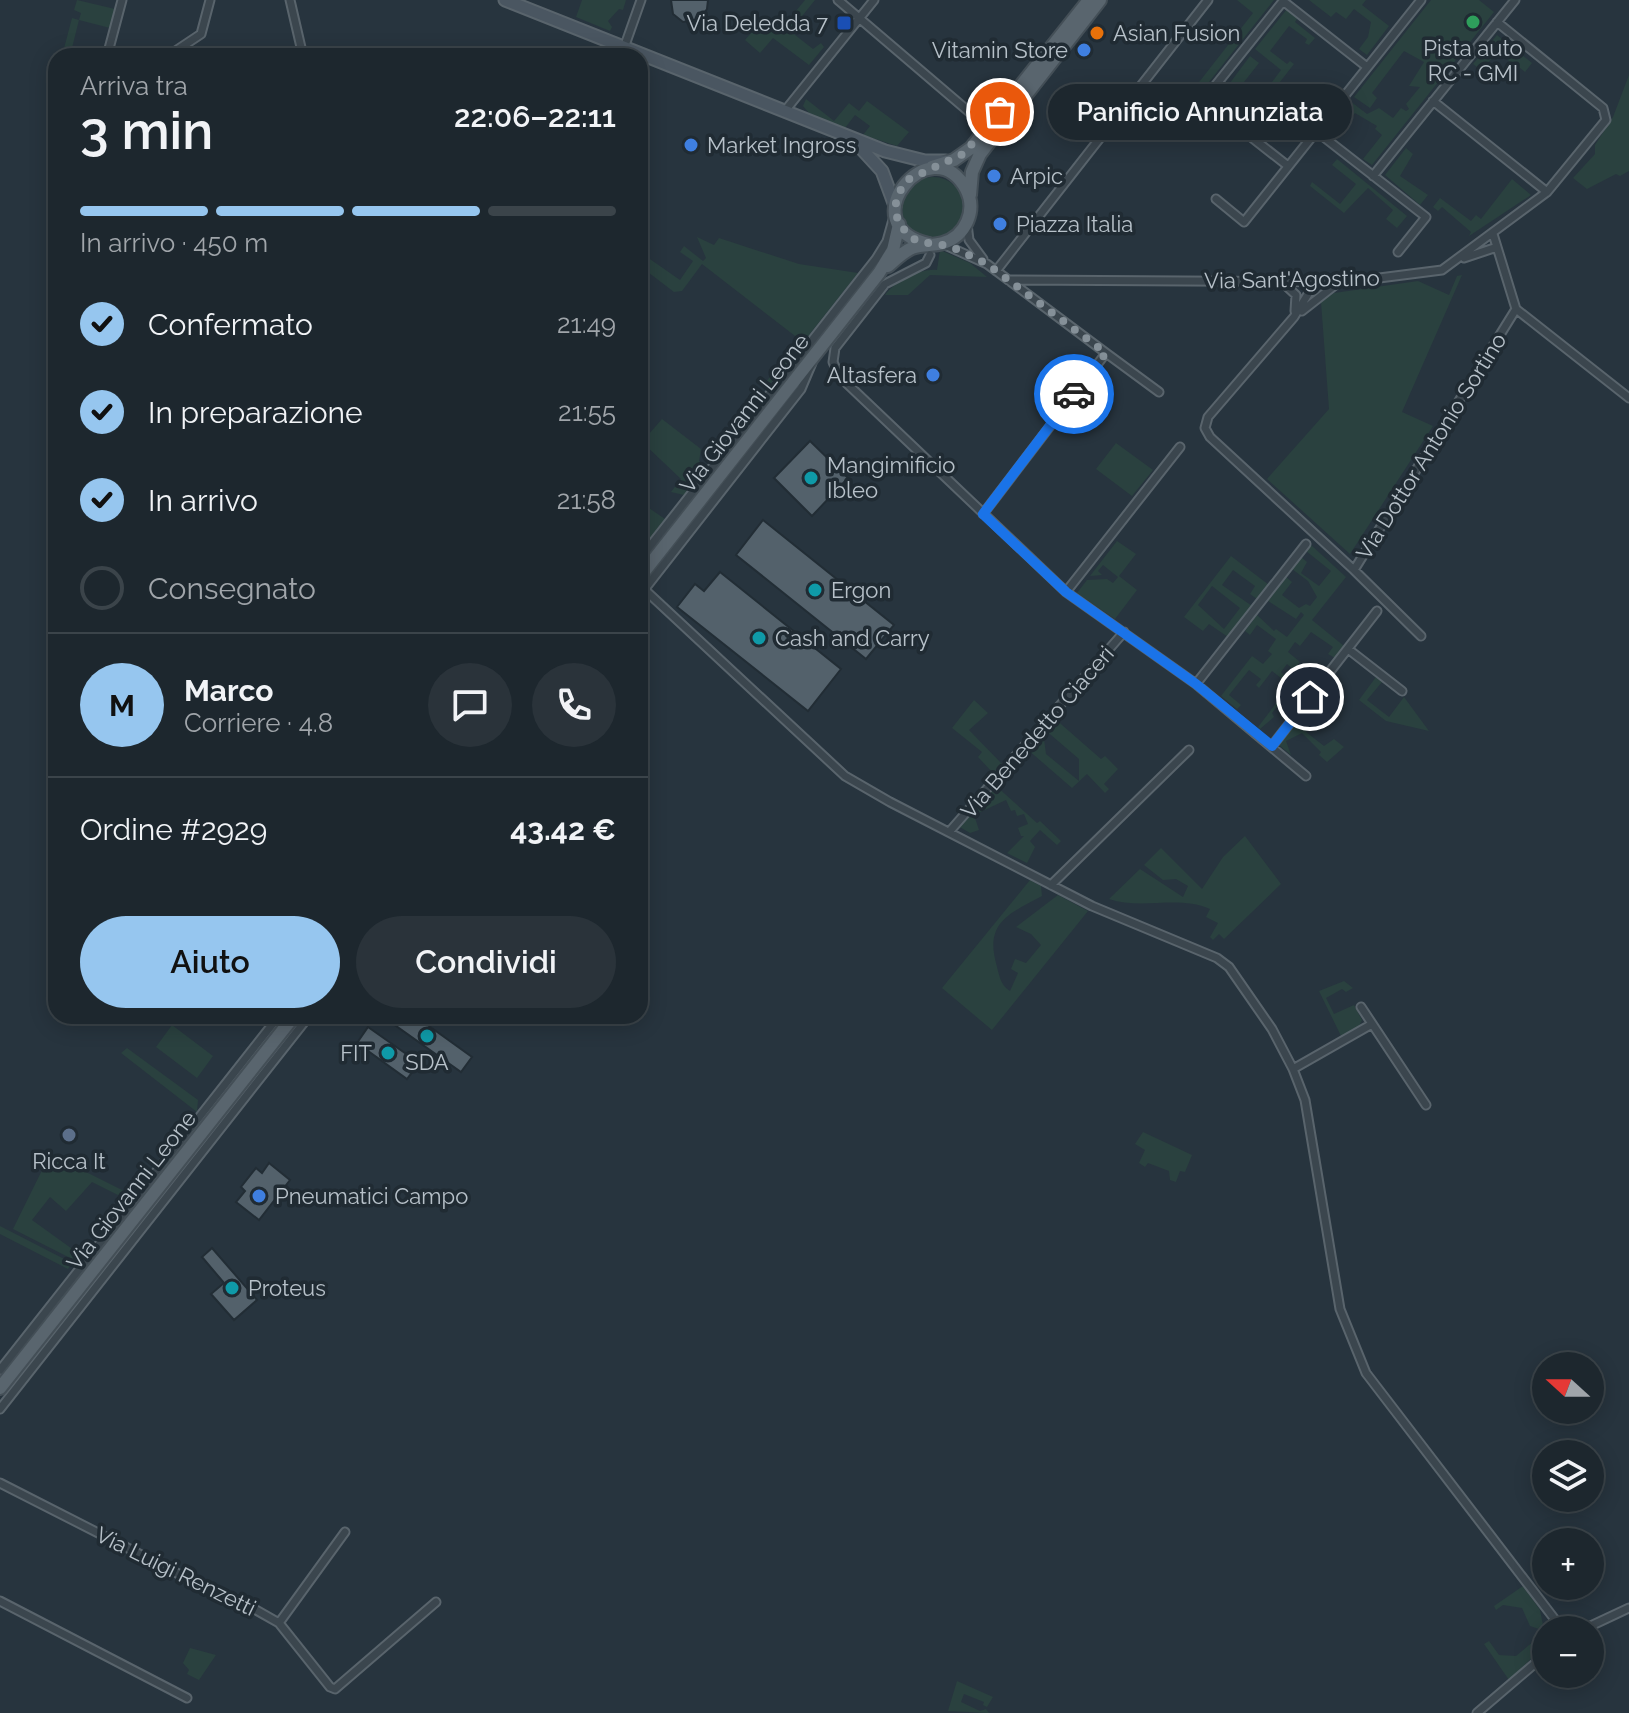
<!DOCTYPE html>
<html lang="it">
<meta charset="utf-8">
<style>
:root{--surface:#1d272e;--page:#2a333a;--text:#f1f3f6;--muted:#a0a5aa;--line:#3b444a;--accent:#96c6ef}
body{margin:0;font-family:Raleway,sans-serif;background:var(--page);color:var(--text);height:100vh;display:flex;flex-direction:column;font-size:30px;white-space:nowrap}
*{box-sizing:border-box;margin:0}
p{font-size:26px;color:var(--muted)}
.icon{flex:none;width:44px;height:44px;fill:none;stroke:currentColor;stroke-width:2;stroke-linecap:round;stroke-linejoin:round}
.map{position:relative;flex:1;overflow:hidden}
.side{position:absolute;left:48px;top:48px;width:600px;height:976px;display:flex;flex-direction:column;background:var(--surface);border-radius:24px;box-shadow:0 4px 20px #0003,0 0 0 2px var(--line)}
.side>*{flex:none}
.needle{width:52px;rotate:291deg}
.fabs{position:absolute;left:1532px;top:1352px;display:grid;gap:16px}
.fabs a{display:grid;place-items:center;width:72px;height:72px;border-radius:50%;background:var(--surface);box-shadow:0 4px 20px #0003,0 0 0 2px var(--line);font-size:40px}
.pin{position:absolute;display:grid;place-items:center;width:68px;height:68px;color:#fff;margin:-34px;border:4px solid #fff;border-radius:50%;box-shadow:0 2px 8px #0007}
.courier{position:absolute;display:grid;place-items:center;width:80px;height:80px;margin:-40px;border:6px solid #1a73e8;border-radius:50%;background:#fff;color:#222;box-shadow:0 2px 10px #0007}
.bubble{position:absolute;height:56px;border-radius:28px;background:var(--surface);box-shadow:0 4px 20px #0003,0 0 0 2px var(--line);font-size:26px;font-weight:600;line-height:56px;text-align:center}
.headline em{font-style:normal;font-weight:600}
.headline div{display:flex;flex-direction:column-reverse}
.headline{display:flex;align-items:center;justify-content:space-between;height:136px;padding:0 32px}
h1{font-size:52px;font-weight:600;line-height:60px}
.bar{display:grid;grid-template-columns:repeat(4,1fr);gap:12px 8px;align-content:center;height:96px;padding:0 32px}
.bar i{height:10px;border-radius:6px;background:var(--line)}
.bar .on{background:var(--accent)}
.bar p{grid-column:span 4}
.line{display:flex;align-items:center;gap:20px;padding:0 32px;border-top:2px solid var(--line)}
.line div{flex:1}
.round{display:grid;place-items:center;flex:none;width:84px;height:84px;border-radius:42px;background:var(--page)}
ol{padding:0 32px;list-style:none}
li{display:flex;align-items:center;gap:24px;height:88px}
li p{margin-inline-start:auto}
li .icon{padding:8px;border-radius:50%;background:var(--accent);color:#111;stroke-width:4}
li:last-child{color:var(--muted)}
li i{width:44px;height:44px;border:4px solid var(--line);border-radius:50%}
.cta{display:flex;gap:16px;margin-top:auto;padding:16px 32px}
.cta a{flex:1;height:92px;border-radius:48px;background:var(--accent);color:#111;font-size:32px;font-weight:600;line-height:92px;text-align:center}
.cta a+a{background:var(--page);color:var(--text)}
.map>svg:first-child{display:block}
.green{fill:#2a413f;fill-rule:evenodd}
.building{fill:#53616b;stroke:#222d35;stroke-width:2}
.lines{fill:none;stroke-linecap:round;stroke-linejoin:round}
.street-casing{stroke:#59646c;stroke-width:11}
.secondary-casing{stroke:#59646c;stroke-width:15}
.primary-casing{stroke:#444f57;stroke-width:16}
.street{stroke:#3b464e;stroke-width:7}
.secondary{stroke:#4a5661;stroke-width:11}
.primary{stroke:#59656e;stroke-width:12}
.done{stroke:#859098;stroke-width:8;stroke-dasharray:0 14.4}
.route{stroke:#1a73e8;stroke-width:10}
.leisure-dot{fill:#2e9e5b;stroke:#202b33;stroke-width:3}
.transit-dot{fill:#1a4fb4;stroke:#202b33;stroke-width:3}
.food-dot{fill:#e8710a;stroke:#202b33;stroke-width:3}
.shop-dot{fill:#3f7fe0;stroke:#202b33;stroke-width:3}
.culture-dot{fill:#0f9aa8;stroke:#202b33;stroke-width:3}
.service-dot{fill:#5c6f8a;stroke:#202b33;stroke-width:3}
.labels{text-anchor:middle;dominant-baseline:central;stroke-width:7;stroke-linejoin:round;paint-order:stroke}
.poi-label{font-size:22px;fill:#b7c1c9;stroke:#202b33;text-anchor:start}
.street-label{font-size:22px;fill:#b7c1c9;stroke:#202b33}
</style>
<div class="map">
<svg width="1629" height="1713" viewBox="0 0 1629 1713">
<rect width="100%" height="100%" fill="#27343e"/>
<path class="green" d="M77,0L115,9L110,28L79,20L70,56H62L72,18L79,20L81,13L74,10Z
M582,0H626L623,10L619,9L608,21L612,27L610,31L576,17Z
M805,0H815L790,31L813,49L821,43L824,47L809,65L773,38L760,53L745,40L765,17L781,29Z
M1237,0H1274L1209,82L1205,97L1195,100L1189,95L1253,13Z
M1309,0H1366L1362,5L1389,26L1367,55L1359,49L1368,37L1371,22L1354,9L1346,19L1336,12L1331,17Z
M1431,0H1479L1494,12L1372,165L1363,159L1382,135L1375,129L1377,126L1355,113L1342,129L1334,122L1350,101L1367,114L1379,108L1393,118L1401,108L1406,111L1409,109L1406,104L1420,87L1409,86L1424,62L1404,51L1372,93L1377,98L1370,108L1354,97Z
M1287,9L1298,17L1295,22L1315,38L1309,45L1305,43L1307,39L1289,26L1270,51L1287,64L1290,61L1294,64L1247,124L1244,122L1271,89L1269,86L1281,70L1255,49Z
M1497,35L1532,63L1525,72L1520,68L1516,72L1510,68L1512,64L1499,51L1481,70L1473,64Z
M1250,56L1259,63L1244,82L1243,96L1253,103L1240,119L1222,104L1221,95Z
M1629,75V171L1620,176L1616,174L1587,189L1573,178L1595,154V145L1613,117Z
M806,99L834,121L849,103L859,111L867,101L909,132L897,146L863,135L870,126L855,115L845,128L809,113L803,106Z
M1406,148L1413,154L1400,176L1428,195L1420,205L1385,175Z
M1337,159L1407,216L1397,228L1386,219L1393,210L1368,188L1344,213L1310,186L1312,182L1340,204L1356,184L1332,165Z
M902 208a31 31 0 1 1 62 0a31 31 0 1 1-62 0Z
M1512,179L1531,195L1469,236L1471,232L1442,207L1438,211L1433,207L1440,198L1471,221L1476,215L1481,219Z
M697,237L714,245L719,238L799,264L858,273L771,383L766,382L799,339L702,264L682,291L674,292L640,266L647,257L680,280L693,261L680,252L684,246L703,261L706,258Z
M940,250L970,263L987,277L930,275L908,295H885C895,281 921,268 937,270Z
M1462,275L1402,412L1433,426L1350,554L1267,479L1329,409L1321,302L1334,293L1418,281L1449,295L1457,276Z
M662,419L701,449L699,461L706,467L684,495L671,492L681,479L642,442Z
M1116,443L1153,470L1132,496L1096,469Z
M640,502L665,519L640,551Z
M1117,541L1136,554L1119,576L1137,590L1115,619L1077,593L1087,580L1107,579L1113,583L1118,577L1103,565L1098,571L1102,575L1090,576Z
M1311,545L1346,577L1312,620L1344,646L1335,658L1328,654L1333,647L1311,632L1300,646L1295,642L1288,652L1300,662L1294,670L1287,664L1281,672L1305,696L1302,700L1290,690L1272,713L1274,717L1260,729L1258,727L1290,685L1272,671L1259,688L1256,685L1261,679L1249,670L1229,695L1241,705L1237,709L1221,696L1252,656L1263,664L1272,654L1268,651L1276,639L1257,625L1250,635L1245,631L1257,615L1274,631L1276,629L1287,637L1304,615L1301,612L1296,619L1268,601L1286,577L1292,582L1282,595L1299,608L1306,604L1310,606L1317,597L1308,581L1292,569L1301,557L1307,562L1301,573L1319,586L1331,571L1306,551Z
M1231,556L1269,585L1257,599L1250,594L1255,586L1233,570L1222,585L1252,606L1228,637L1209,624L1203,631L1184,617ZM1212,586L1240,608L1224,629L1198,605Z
M1376,677L1382,682L1367,700L1389,717L1404,697L1429,731L1386,721L1359,700Z
M974,700L988,713L969,730L1002,764L993,773L978,757L982,752L952,728Z
M1302,716L1312,723L1306,732L1324,746L1334,739L1344,747L1327,762L1319,755L1321,752L1302,733L1286,741L1291,755L1279,745Z
M1054,718L1101,759L1105,756L1118,769L1104,784L1109,789L1105,793L1087,774L1072,788L1027,749L1039,735L1044,739L1046,754L1079,781V759L1044,729Z
M995,785L1037,823L1040,821L1061,841L1057,845L1040,830L1030,841L1035,847L1027,863L1007,853L1024,836H1021L1018,828L1028,824L1024,814L1017,816L1015,810L1011,811L1006,800L974,815L979,830L970,833L958,826Z
M1245,836L1281,884L1224,939L1219,934L1213,940L1210,937L1218,923L1206,917L1210,909C1179,895 1141,910 1109,899L1140,869L1183,897L1188,886L1176,879L1163,880L1144,865L1161,848L1202,889L1223,857Z
M1030,880L1041,886L1042,896C1010,913 985,922 996,963C999,974 1000,985 1010,991L1018,973L1011,969L1015,959L1026,963L1041,945L1031,934L1016,927L1058,895L1088,911L992,1030L942,988Z
M1344,981L1353,988L1346,992L1342,989L1326,998L1334,1014L1354,1005L1362,1020L1359,1026L1342,1038L1319,991Z
M172,1025L213,1056L197,1078L156,1047Z
M127,1048L198,1100L197,1112L121,1053Z
M1143,1132L1192,1155L1185,1172L1180,1171L1176,1182L1170,1180L1169,1171L1148,1163L1145,1167L1139,1163L1145,1150L1135,1144Z
M50,1154L126,1192L138,1176L140,1185L128,1200L92,1182L66,1211L50,1197L32,1220L82,1256L78,1262L13,1229Z
M0,1226L72,1263L68,1269L0,1234Z
M1523,1586L1540,1610L1543,1625L1539,1629L1530,1626L1522,1608L1503,1605L1496,1610L1494,1606Z
M1489,1641L1499,1655L1516,1656L1534,1641L1543,1647L1509,1680L1484,1644Z
M190,1648L216,1655L199,1680L187,1674L189,1670L183,1663Z
M957,1681L993,1697L987,1707L983,1705L984,1702L964,1694L961,1702L980,1711L986,1709L989,1713L948,1711Z"/>
<path class="building" d="M671,0H708L707,9L700,19L683,22L673,14Z
M810,441L848,478L812,516L774,478Z
M763,520L894,625L866,659L736,555Z
M720,572L841,669L808,711L677,607L695,584L704,591Z
M382,1016H415L472,1057L461,1072Z
M368,1027L419,1063L407,1079L357,1043Z
M269,1163L290,1180L259,1220L236,1202L245,1191L241,1187L256,1168L262,1173Z
M212,1248L257,1300L234,1320L211,1294L224,1283L202,1257Z"/>
<g class="lines">
<g class="street-casing">
<path id="street" d="M290,0L303,56
M838,0L988,128
M1284,0L1215,86L1211,99L1218,111L1288,166
M1283,1L1367,67
M624,48L641,0
M107,56L122,0
M168,56L201,34L210,0
M1433,101L1547,192
M784,112L874,0
M1316,131L1426,217L1398,252
M1373,176L1515,0
M1216,199L1244,222L1421,0
M967,224L969,240L983,259
M1493,234L1516,309L1629,398
M945,245L987,264L1106,353L983,514
M930,255L926,263L885,284L835,348L833,362L839,376L1066,592L1196,684L1306,776
M1464,258L1497,247
M996,271L1208,0
M1008,280L1348,282L1442,270L1547,192L1606,120L1603,108L1497,22
M1316,281L1294,317L1208,417L1205,428L1210,437L1354,570L1516,309
M1282,282L1296,295L1295,311
M1302,311L1339,282
M1106,353L1159,392
M640,559L876,259L887,241L894,216
M1354,570L1421,636
M645,590L845,776L890,802L1092,906L1217,958L1229,967L1272,1029L1293,1069L1305,1100L1340,1309L1366,1373L1563,1630
M1066,592L1180,447
M640,595L801,389L812,363
M1348,649L1402,691
M1196,684L1306,544
M1272,746L1377,611
M950,831L1124,632
M1051,885L1189,750
M1361,1007L1426,1105
M1293,1069L1372,1024
M0,1370L279,1016
M0,1409L309,1016
M0,1483L214,1592L249,1606L279,1623L330,1687L335,1689L436,1602
M0,1601L187,1698
M279,1623L345,1532
M1582,1630L1629,1608
M1477,1713L1546,1654"/>
</g>
<g class="secondary-casing">
<path id="secondary" d="M505,0L885,151L925,161H946
M859,146L882,171L895,206"/>
</g>
<g class="primary-casing">
<path id="primary" d="M932,167L954,160L971,148L1089,0
M970,195L972,172L980,154L1100,0
M888,266C896,259 903,252 912,248C922,244 933,246 943,243C966,236 977,210 966,189C931,125 848,226 929,244
M640,577L879,273L893,250L899,224
M0,1388L294,1016"/>
</g>
<use href="#street" class="street"/>
<use href="#secondary" class="secondary"/>
<use href="#primary" class="primary"/>
</g>
<g class="lines">
<path class="done" d="M1000,112L963,154L907,180L897,196L895,210L899,224L912,238L920,242L950,246L987,264L1106,353L1074,394"/>
<path class="route" d="M1074,394L983,514L1066,592L1196,684L1272,746L1310,697"/>
</g>
<circle class="leisure-dot" cx="1473" cy="22" r="8"/>
<rect class="transit-dot" x="836" y="15" width="16" height="16" rx="4"/>
<circle class="food-dot" cx="1097" cy="33" r="8"/>
<g class="shop-dot">
<circle cx="1084" cy="50" r="8"/>
<circle cx="691" cy="145" r="8"/>
<circle cx="994" cy="176" r="8"/>
<circle cx="1000" cy="224" r="8"/>
<circle cx="933" cy="375" r="8"/>
<circle cx="259" cy="1196" r="8"/>
</g>
<g class="culture-dot">
<circle cx="811" cy="478" r="8"/>
<circle cx="815" cy="590" r="8"/>
<circle cx="759" cy="638" r="8"/>
<circle cx="427" cy="1036" r="8"/>
<circle cx="388" cy="1053" r="8"/>
<circle cx="232" cy="1288" r="8"/>
</g>
<circle class="service-dot" cx="69" cy="1135" r="8"/>
<g class="labels">
<g class="poi-label">
<text x="828" y="23" text-anchor="end">Via Deledda 7</text>
<text x="1113" y="33">Asian Fusion</text>
<text x="1473" y="48" text-anchor="middle">Pista auto<tspan x="1473" dy="25">RC - GMI</tspan></text>
<text x="1068" y="50" text-anchor="end">Vitamin Store</text>
<text x="707" y="145">Market Ingross</text>
<text x="1010" y="176">Arpic</text>
<text x="1016" y="224">Piazza Italia</text>
<text x="917" y="375" text-anchor="end">Altasfera</text>
<text x="827" y="465">Mangimificio<tspan x="827" dy="25">Ibleo</tspan></text>
<text x="831" y="590">Ergon</text>
<text x="775" y="638">Cash and Carry</text>
<text x="372" y="1053" text-anchor="end">FIT</text>
<text x="427" y="1062" text-anchor="middle">SDA</text>
<text x="69" y="1161" text-anchor="middle">Ricca It</text>
<text x="275" y="1196">Pneumatici Campo</text>
<text x="248" y="1288">Proteus</text>
</g>
<g class="street-label">
<text transform="translate(1292 279) rotate(-1)">Via Sant'Agostino</text>
<text transform="translate(744 413) rotate(-52)">Via Giovanni Leone</text>
<text transform="translate(1431 446) rotate(-58)">Via Dottor Antonio Sortino</text>
<text transform="translate(1037 732) rotate(-49)">Via Benedetto Ciaceri</text>
<text transform="translate(131 1190) rotate(-52)">Via Giovanni Leone</text>
<text transform="translate(176 1571) rotate(26)">Via Luigi Renzetti</text>
</g>
</g>
</svg>
<div class="fabs">
<a><svg class="needle" viewBox="-14 -14 28 28"><path d="M0-13l5 13h-10z" fill="#e53935"/><path d="M0 13l5-13h-10z" fill="#a0a5aa"/></svg></a>
<a><svg class="icon" aria-label="layers" viewBox="0 0 24 24"><path d="M12 4l9 5-9 5-9-5zM3 14l9 5 9-5"/></svg></a>
<a>+</a>
<a>−</a>
</div>
<div class="pin" style="left:1000px;top:112px;background:#ea580c"><svg class="icon" aria-label="bag" viewBox="0 0 24 24"><path d="M5 8h14l-1 12H6zM9 8a3 3 0 0 1 6 0"/></svg></div>
<div class="pin" style="left:1310px;top:697px;background:#1f2937"><svg class="icon" aria-label="home" viewBox="0 0 24 24"><path d="M3 11l9-7 9 7M6 9v11h12V9"/></svg></div>
<div class="courier" style="left:1074px;top:394px"><svg class="icon" aria-label="car" viewBox="0 0 24 24"><path d="M5 17H2v-5l4-1 3-4h7l3 4 3 1v5h-3M9 17h6M6 11h13"/><circle cx="7" cy="17" r="2"/><circle cx="17" cy="17" r="2"/></svg></div>
<div class="bubble" style="left:1048px;top:84px;width:304px">Panificio Annunziata</div>
<section class="side">
<div class="headline"><div><h1>3 min</h1><p>Arriva tra</p></div><em>22:06–22:11</em></div>
<div class="bar"><i class="on"></i><i class="on"></i><i class="on"></i><i></i><p>In arrivo · 450 m</p></div>
<ol>
<li><svg class="icon" aria-label="check" viewBox="0 0 24 24"><path d="M5 12l5 5 9-10"/></svg>Confermato<p>21:49</p></li>
<li><svg class="icon" aria-label="check" viewBox="0 0 24 24"><path d="M5 12l5 5 9-10"/></svg>In preparazione<p>21:55</p></li>
<li><svg class="icon" aria-label="check" viewBox="0 0 24 24"><path d="M5 12l5 5 9-10"/></svg>In arrivo<p>21:58</p></li>
<li><i></i>Consegnato</li>
</ol>
<div class="line" style="height:144px"><b class="round" style="background:var(--accent);color:#111">M</b><div><b>Marco</b><p>Corriere · 4.8</p></div><a class="round"><svg class="icon" aria-label="chat" viewBox="0 0 24 24"><path d="M4 5h16v11H9l-5 4z"/></svg></a><a class="round"><svg class="icon" aria-label="phone" viewBox="0 0 24 24"><path d="M5 4h4l2 5-3 2q2 4 5 5l2-3 5 2v4C11 20 4 13 5 4z"/></svg></a></div>
<div class="line" style="height:104px"><div>Ordine #2929</div><b>43.42 €</b></div>
<div class="cta"><a>Aiuto</a><a>Condividi</a></div>
</section>
</div>
